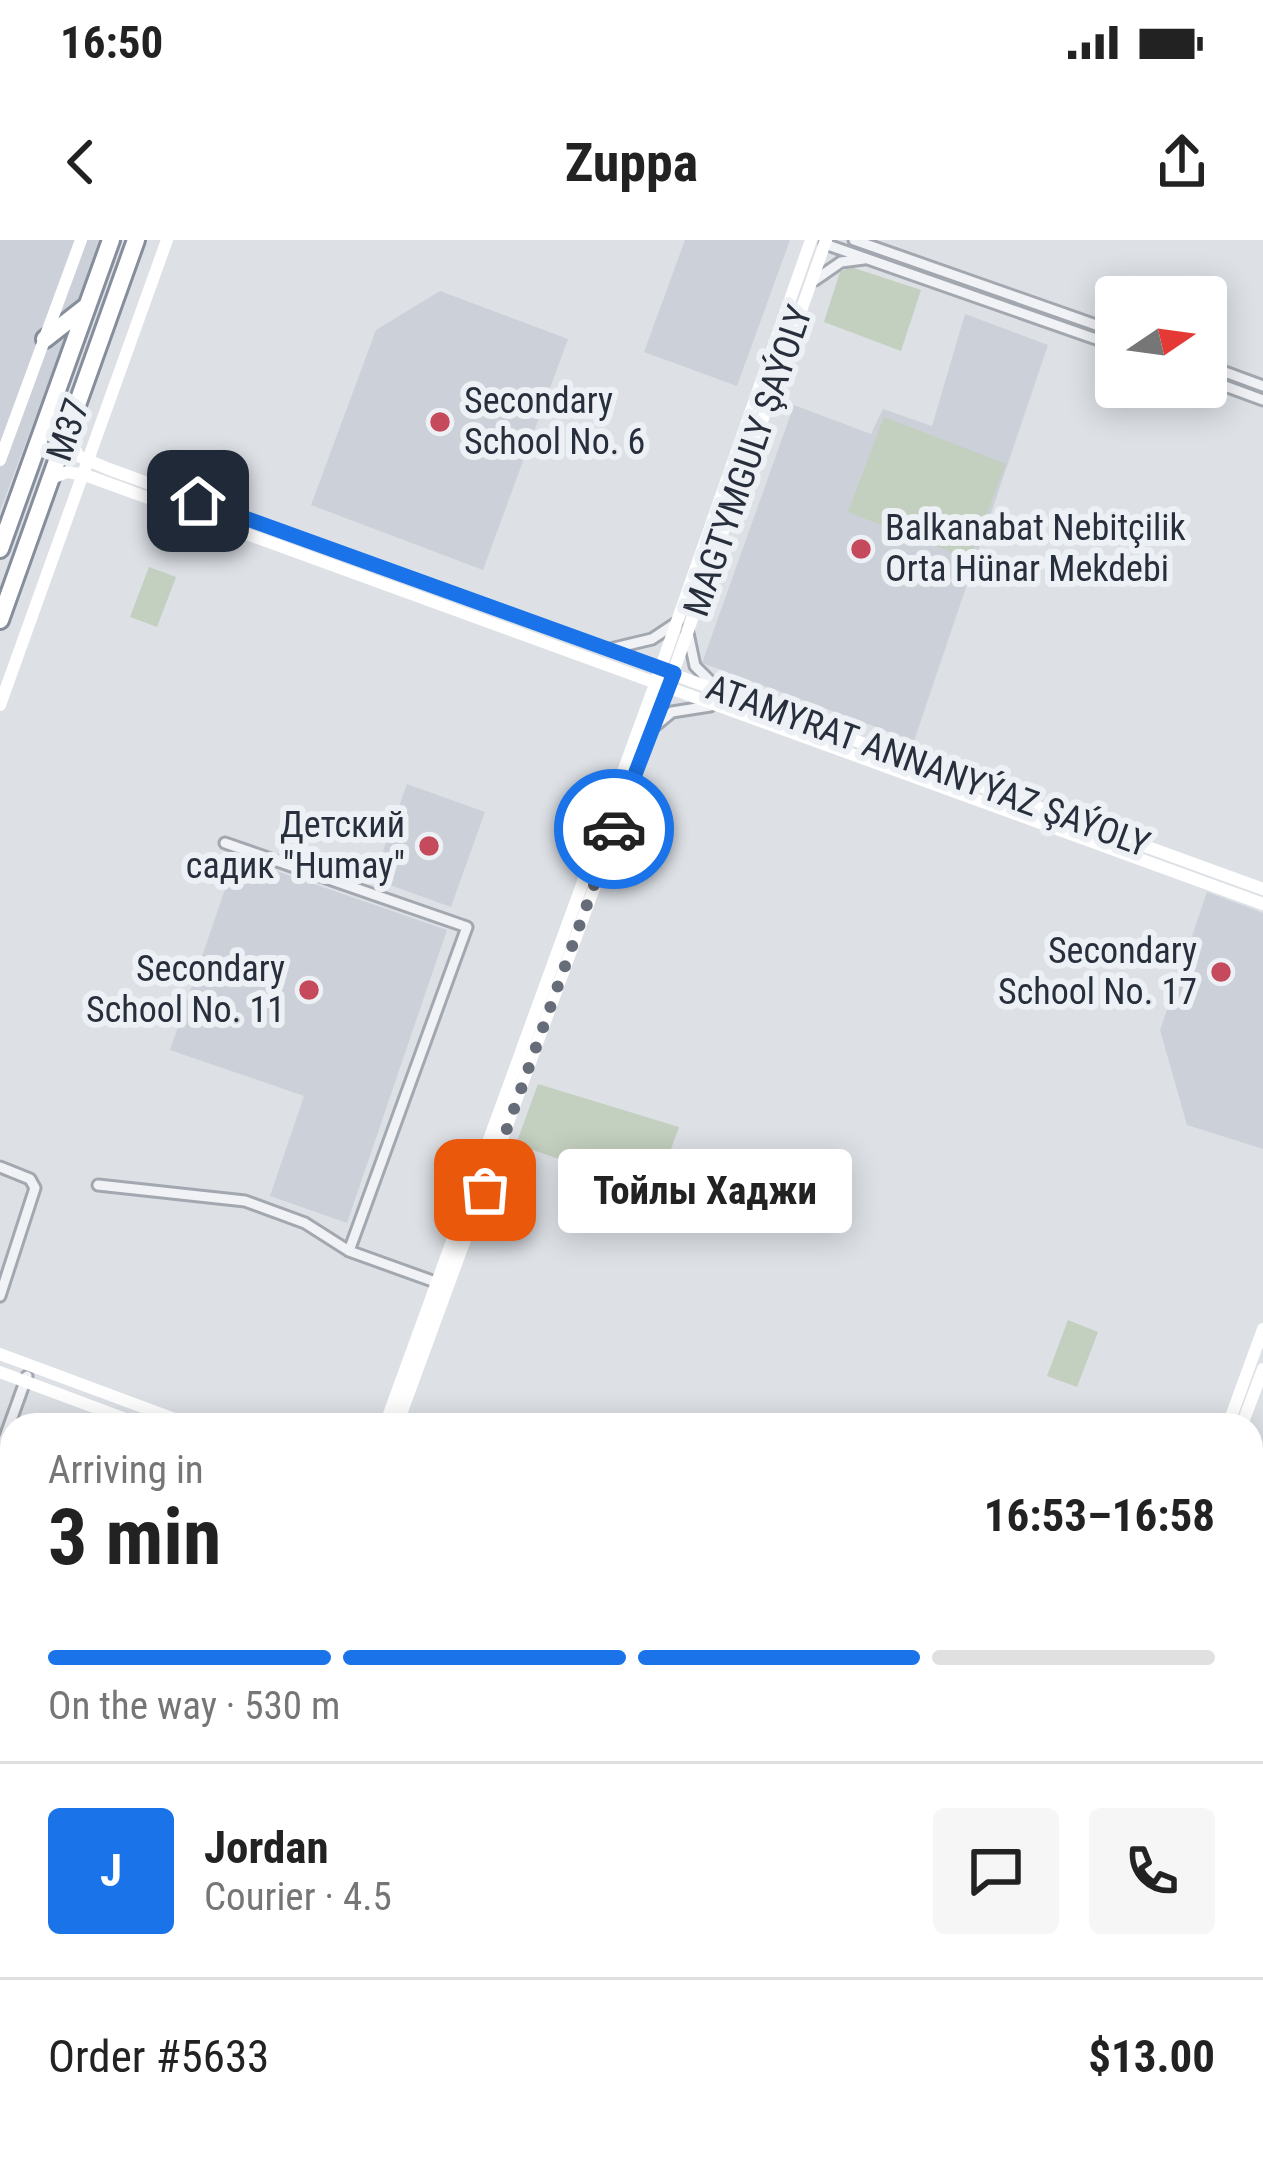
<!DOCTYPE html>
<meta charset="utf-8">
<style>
:root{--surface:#fff;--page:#f6f6f6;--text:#222;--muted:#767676;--line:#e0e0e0;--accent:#1a73e8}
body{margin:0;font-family:"Roboto Condensed",sans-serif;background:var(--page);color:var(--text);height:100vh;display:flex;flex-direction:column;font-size:45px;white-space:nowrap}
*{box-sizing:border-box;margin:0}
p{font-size:39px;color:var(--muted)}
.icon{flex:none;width:66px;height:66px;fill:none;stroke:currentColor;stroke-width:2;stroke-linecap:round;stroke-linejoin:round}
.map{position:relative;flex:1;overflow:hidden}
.side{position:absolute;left:0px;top:1173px;width:1263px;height:747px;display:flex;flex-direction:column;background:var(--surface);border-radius:36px 36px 0 0;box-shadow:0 6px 30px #0003}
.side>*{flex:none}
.needle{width:78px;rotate:77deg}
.tools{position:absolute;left:1095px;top:36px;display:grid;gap:24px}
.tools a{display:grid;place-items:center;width:132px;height:132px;border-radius:12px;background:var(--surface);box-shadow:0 6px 30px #0003;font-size:60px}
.pin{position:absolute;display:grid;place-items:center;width:102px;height:102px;color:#fff;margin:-51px;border-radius:24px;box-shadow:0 6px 18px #0006}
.courier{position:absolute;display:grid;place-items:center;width:120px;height:120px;margin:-60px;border:9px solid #1a73e8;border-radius:50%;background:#fff;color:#222;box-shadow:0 3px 15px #0007}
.bubble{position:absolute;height:84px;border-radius:12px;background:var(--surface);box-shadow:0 6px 30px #0003;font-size:39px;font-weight:700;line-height:84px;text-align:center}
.headline em{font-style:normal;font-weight:700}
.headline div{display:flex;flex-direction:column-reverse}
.headline{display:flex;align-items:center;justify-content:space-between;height:204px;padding:0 48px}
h1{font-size:78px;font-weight:700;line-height:90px}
.bar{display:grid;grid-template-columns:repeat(4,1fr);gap:18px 12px;align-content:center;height:144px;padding:0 48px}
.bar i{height:15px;border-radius:9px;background:var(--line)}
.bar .active{background:var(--accent)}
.bar p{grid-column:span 4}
.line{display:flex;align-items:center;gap:30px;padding:0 48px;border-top:3px solid var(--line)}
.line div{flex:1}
.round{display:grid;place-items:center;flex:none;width:126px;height:126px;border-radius:12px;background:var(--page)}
.status{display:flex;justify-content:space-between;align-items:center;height:84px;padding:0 60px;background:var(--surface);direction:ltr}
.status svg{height:33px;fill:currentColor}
header{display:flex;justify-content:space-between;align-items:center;height:156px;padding:0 48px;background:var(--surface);font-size:54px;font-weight:700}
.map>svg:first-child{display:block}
.built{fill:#ccd0d8}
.green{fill:#c3cfbf}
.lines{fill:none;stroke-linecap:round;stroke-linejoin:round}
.street-casing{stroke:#a3a8b0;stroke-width:15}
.highway-casing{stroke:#868e9c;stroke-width:22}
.street{stroke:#f0f2f5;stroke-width:9}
.secondary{stroke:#fff;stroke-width:12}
.highway{stroke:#fff;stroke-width:16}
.done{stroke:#676d78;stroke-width:12;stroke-dasharray:0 21.6}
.route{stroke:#1a73e8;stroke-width:15}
.poi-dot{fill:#c44a5c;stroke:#edf0f4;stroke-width:4.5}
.labels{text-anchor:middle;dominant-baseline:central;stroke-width:12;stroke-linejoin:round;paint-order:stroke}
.poi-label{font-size:36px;fill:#282f3c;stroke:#edf0f4;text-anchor:end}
.street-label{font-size:36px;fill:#282f3c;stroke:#edf0f4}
</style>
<div class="status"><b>16:50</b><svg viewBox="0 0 49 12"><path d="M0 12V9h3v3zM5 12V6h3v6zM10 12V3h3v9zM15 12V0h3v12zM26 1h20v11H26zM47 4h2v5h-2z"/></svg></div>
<header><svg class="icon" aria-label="back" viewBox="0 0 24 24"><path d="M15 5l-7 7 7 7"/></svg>Zuppa<svg class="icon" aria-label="share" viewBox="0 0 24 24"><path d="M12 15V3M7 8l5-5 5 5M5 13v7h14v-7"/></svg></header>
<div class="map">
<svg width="1263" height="1919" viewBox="0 0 1263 1919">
<rect width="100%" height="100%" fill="#dde1e6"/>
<path class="built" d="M0,0H102L0,271Z
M685,0H790L737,146L644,112Z
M440,51L568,99L483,330L311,265L376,90Z
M965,74L1048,105L914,501L702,423L794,165L871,194L883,169L932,186Z
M407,544L485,572L451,667L373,639Z
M236,617L447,690L347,983L270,956L304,856L170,810Z
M1207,652L1263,673V909L1187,885L1160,790Z"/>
<path class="green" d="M851,27L921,50L901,111L824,82L840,32Z
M884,177L1006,224L969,319L848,272Z
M149,327L176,337L157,387L130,377Z
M538,844L679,887L655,953L516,904Z
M1068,1080L1098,1092L1077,1147L1047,1136Z"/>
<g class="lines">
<g class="street-casing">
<path id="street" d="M854,0L1116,92
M825,4L1116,106
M815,40L841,22L864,19
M1206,125L1263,146
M1206,139L1263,160
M688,393L695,426L714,445
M610,409L652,399L676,383
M655,486L672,472L710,466
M225,603L467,687L349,1011
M0,927L30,939L35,948L0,1056
M98,945L245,961L305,983L349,1011L438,1043
M0,1211L27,1136
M0,1746L12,1750
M1251,1787L1263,1791
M0,1790L12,1794
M1251,1801L1263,1805
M326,1908L356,1919
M443,1908L474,1919
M270,1919L274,1908
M549,1919L553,1908"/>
</g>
<g class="highway-casing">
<path id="highway" d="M45,99L87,66
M0,309L111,0
M0,380L136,0"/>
</g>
<use href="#street" class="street"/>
<path class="secondary" d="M68,191L78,216L109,229L1263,649
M0,220L81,0
M52,238L67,232L85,235L1263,664
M0,465L167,0
M0,1114L191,1185
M0,1132L142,1185
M385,1185L655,444L811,0
M397,1185L673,433L826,0
M1228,1185L1263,1089
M1242,1185L1263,1129
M1251,1572L1263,1576
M1251,1587L1263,1591
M116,1919L120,1908
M129,1919L133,1908
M962,1919L966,1908
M973,1919L977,1908"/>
<use href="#highway" class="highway"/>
</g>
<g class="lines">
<path class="done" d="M485,950L614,589"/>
<path class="route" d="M198,261L674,433L614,589"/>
</g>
<g class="poi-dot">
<circle cx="440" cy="182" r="12"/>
<circle cx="861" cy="309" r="12"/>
<circle cx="429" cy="606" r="12"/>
<circle cx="1221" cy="732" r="12"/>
<circle cx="309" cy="750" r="12"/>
</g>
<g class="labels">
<g class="poi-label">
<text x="464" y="161" text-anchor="start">Secondary<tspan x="464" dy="41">School No. 6</tspan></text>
<text x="885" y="288" text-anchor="start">Balkanabat Nebitçilik<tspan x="885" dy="41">Orta Hünar Mekdebi</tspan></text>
<text x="405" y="585">Детский<tspan x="405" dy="41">садик "Humay"</tspan></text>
<text x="1197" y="711">Secondary<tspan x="1197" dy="41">School No. 17</tspan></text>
<text x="285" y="729">Secondary<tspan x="285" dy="41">School No. 11</tspan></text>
</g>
<g class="street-label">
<text transform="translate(68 190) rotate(-71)">M37</text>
<text transform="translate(748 221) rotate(-71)">MAGTYMGULY ŞAÝOLY</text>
<text transform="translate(928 526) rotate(20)">ATAMYRAT ANNANYÝAZ ŞAÝOLY</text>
</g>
</g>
</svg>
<div class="tools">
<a><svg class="needle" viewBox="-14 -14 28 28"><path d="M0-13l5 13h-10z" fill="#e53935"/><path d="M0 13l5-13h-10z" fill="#767676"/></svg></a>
</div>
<div class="pin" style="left:485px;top:950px;background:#ea580c"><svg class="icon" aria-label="bag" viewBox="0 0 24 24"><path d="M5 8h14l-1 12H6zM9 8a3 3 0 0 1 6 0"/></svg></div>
<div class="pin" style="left:198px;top:261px;background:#1f2937"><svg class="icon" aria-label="home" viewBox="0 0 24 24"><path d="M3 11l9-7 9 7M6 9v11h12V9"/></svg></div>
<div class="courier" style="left:614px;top:589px"><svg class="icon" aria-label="car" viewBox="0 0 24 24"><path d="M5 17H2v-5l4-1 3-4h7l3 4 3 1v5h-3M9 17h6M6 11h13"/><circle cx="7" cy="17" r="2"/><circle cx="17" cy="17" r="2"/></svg></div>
<div class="bubble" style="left:558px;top:909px;width:294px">Тойлы Хаджи</div>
<section class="side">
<div class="headline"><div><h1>3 min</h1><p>Arriving in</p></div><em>16:53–16:58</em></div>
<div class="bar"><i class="active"></i><i class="active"></i><i class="active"></i><i></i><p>On the way · 530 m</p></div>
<div class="line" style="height:216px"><b class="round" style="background:var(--accent);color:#fff">J</b><div><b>Jordan</b><p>Courier · 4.5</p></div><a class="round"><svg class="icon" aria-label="chat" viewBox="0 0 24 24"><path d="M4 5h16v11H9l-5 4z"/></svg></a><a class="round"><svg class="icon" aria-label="phone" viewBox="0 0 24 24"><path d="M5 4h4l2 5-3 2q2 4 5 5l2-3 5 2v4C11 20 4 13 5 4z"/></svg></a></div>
<div class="line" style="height:156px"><div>Order #5633</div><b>$13.00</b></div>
</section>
</div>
